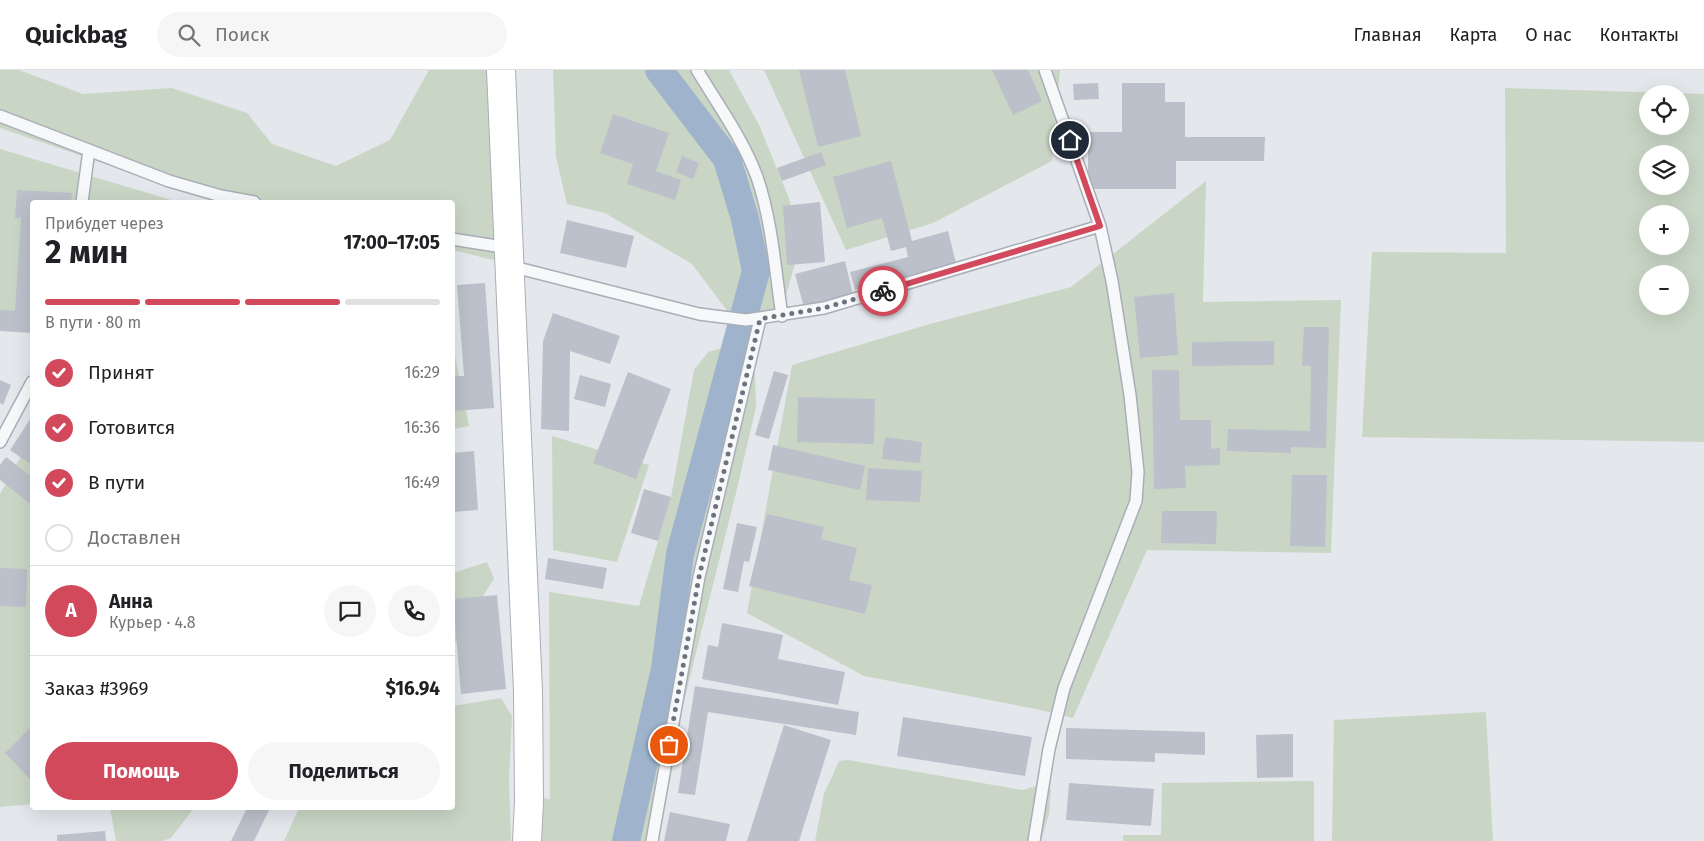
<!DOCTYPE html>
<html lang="ru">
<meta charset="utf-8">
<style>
:root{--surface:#fff;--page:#f6f6f6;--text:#202124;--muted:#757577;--line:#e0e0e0;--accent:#d1495b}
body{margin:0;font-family:"Fira Sans",sans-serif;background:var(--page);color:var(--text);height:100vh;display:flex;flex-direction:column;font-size:19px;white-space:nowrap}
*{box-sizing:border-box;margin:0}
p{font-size:16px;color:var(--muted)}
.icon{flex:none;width:28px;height:28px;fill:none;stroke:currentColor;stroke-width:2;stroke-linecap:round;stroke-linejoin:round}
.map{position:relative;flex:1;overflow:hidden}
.sheet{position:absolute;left:30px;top:130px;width:425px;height:610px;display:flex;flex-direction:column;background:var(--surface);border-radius:5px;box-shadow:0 5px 20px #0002}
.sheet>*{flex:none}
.buttons{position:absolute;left:1639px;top:15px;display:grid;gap:10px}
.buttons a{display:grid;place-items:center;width:50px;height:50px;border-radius:50%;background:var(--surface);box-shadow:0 5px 20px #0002;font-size:25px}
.pin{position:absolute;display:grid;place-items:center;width:42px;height:42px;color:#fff;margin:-21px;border:2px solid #fff;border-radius:50%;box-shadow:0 1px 5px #0007}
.courier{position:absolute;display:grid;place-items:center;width:50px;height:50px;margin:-25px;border:4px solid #d1495b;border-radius:50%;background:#fff;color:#222;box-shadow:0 1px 6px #0007}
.head em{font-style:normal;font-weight:700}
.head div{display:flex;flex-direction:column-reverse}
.head{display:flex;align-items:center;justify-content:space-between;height:85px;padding:0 15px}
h1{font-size:32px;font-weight:700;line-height:38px}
.bar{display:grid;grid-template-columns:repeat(4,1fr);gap:8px 5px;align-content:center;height:60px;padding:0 15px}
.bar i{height:6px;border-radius:4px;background:var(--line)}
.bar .on{background:var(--accent)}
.bar p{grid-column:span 4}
.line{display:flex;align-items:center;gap:12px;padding:0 15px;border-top:1px solid var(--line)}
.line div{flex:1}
.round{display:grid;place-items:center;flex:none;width:52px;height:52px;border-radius:26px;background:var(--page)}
ol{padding:0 15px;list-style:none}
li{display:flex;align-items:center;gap:15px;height:55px}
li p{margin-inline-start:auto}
li .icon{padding:5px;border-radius:50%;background:var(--accent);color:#fff;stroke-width:4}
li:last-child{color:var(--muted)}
li i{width:28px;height:28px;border:2px solid var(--line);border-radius:50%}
.action{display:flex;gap:10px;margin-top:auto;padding:10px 15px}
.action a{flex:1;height:58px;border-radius:30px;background:var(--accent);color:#fff;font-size:20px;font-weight:700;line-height:58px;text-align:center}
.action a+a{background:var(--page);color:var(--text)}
header{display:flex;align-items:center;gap:30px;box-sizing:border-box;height:70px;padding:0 25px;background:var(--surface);border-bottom:1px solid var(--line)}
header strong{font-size:24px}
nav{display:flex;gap:28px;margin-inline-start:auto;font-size:18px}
.search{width:350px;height:45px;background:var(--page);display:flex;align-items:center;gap:12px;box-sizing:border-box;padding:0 18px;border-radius:28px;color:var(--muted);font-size:19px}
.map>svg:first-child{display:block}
.green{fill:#c9d6c5;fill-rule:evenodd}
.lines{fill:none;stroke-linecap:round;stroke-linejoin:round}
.canal{stroke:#9fb4cc;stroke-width:28}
.building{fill:#bbc0ca}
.lane-casing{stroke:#a9aeb7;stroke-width:14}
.secondary-casing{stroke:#a9aeb7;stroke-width:30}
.lane{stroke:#f7f8fa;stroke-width:11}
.secondary{stroke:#fff;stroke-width:28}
.done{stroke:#6c737f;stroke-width:5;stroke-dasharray:0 9}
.route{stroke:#d1495b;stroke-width:6}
</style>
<header>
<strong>Quickbag</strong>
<div class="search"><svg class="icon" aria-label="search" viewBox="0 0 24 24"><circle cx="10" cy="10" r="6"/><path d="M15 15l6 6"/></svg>Поиск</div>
<nav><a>Главная</a><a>Карта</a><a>О нас</a><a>Контакты</a></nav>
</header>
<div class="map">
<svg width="1704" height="771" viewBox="0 0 1704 771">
<rect width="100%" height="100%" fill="#e4e7ec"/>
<path class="green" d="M0,0H19L83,24L172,18L247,43L272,74L336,96L390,70L429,0H513L517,196L453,180L452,132H256L126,101L0,58Z
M553,0H729L759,55L790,131L795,193L786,226L770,247L756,256L728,242L692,194L605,143L567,134L556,87Z
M764,0H1060L1052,91L933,153L846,180Z
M1505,18L1704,24V372L1362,367L1372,182L1506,183ZM1648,24H1680V56H1648ZM1648,84H1680V116H1648ZM1648,144H1680V176H1648ZM1648,204H1680V236H1648Z
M0,79L178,132H32V261L0,245Z
M1206,111L1203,232L1341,230L1331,483L1147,480L1073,648L1036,639L864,606L747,543L792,295L930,254L1071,217Z
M452,271L469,356L453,359H452Z
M732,277L747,284L755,305L756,337L736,423L664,711L656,771H532L534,726L550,729L549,522L639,536L671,427L694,300L708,282L722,278Z
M552,366L649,395L617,492L553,480Z
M32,367V734L0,737V424Z
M487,492L494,508L453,576V503Z
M501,628L512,646L509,710L511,771H284L299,738H452L453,636Z
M1486,642L1493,771H1332L1334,650Z
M848,690L1022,720L1041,715L1051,719L1049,744L1041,771H815L824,724L839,691Z
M1314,711V771H1123V765H1161L1162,713Z
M110,738H194L171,768L162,771H116Z"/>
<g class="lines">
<path class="canal" d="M626,771L665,599L680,484L756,201L745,149L727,89L659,0"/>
</g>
<path class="building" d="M799,0H845L861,66L818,77Z
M992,0H1028L1042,31L1013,45Z
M1098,13L1099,29L1074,30L1073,14Z
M1122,13H1165V32H1185V67H1265L1264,91H1176V119H1088V62H1122Z
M613,44L669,63L656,101L681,110L675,130L627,114L633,94L600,83Z
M821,82L826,95L782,111L777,98Z
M682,86L699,93L693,109L676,102Z
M891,91L912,171L948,161L956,193L855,220L850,202L908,187L906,177L891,181L882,148L847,158L833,107Z
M17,120L72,123L71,132H32V263L0,261V240L15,241L21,148H15Z
M820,132L825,192L787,195L783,136Z
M567,150L634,166L626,198L560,183Z
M845,191L853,225L804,238L795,204Z
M485,213L494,338L452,341V306H464L457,215Z
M1174,223L1178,285L1140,288L1134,227Z
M553,243L620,266L610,294L570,281L569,361L541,359L543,271Z
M1304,257H1329L1326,378L1291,377V383L1227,381L1228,359L1310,361L1311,296H1302Z
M1274,271V295L1192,296V272Z
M1152,300H1179L1180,350H1211V379L1220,378V395L1185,396L1186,418L1154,419Z
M774,301L788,305L769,369L755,365Z
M628,302L671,319L636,409L593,393Z
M580,305L611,314L605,337L574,329Z
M0,310L11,315L3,335L0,333Z
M798,327L875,329L874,374L797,372Z
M31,348L32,349V395L10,380Z
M885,367L922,372L920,393L882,389Z
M773,375L865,396L860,420L768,400Z
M474,381L478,440L452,442V383Z
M6,387L32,407V435L0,410V395Z
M868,398L922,401L920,432L866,430Z
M1292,405H1327L1325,477L1290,476Z
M644,419L671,427L658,471L631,463Z
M1162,441H1217L1216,474L1161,473Z
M767,444L824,457L821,469L857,478L849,510L872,515L865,544L749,516Z
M737,453L757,457L749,492L744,491L738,522L723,519Z
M548,488L607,498L603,519L545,509Z
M0,498L27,499L26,537L0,536Z
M497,525L506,619L461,624L453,529Z
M722,553L783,565L778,589L845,602L838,635L702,609L708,575L718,577Z
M695,616L859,642L856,665L708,642L695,725L678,723Z
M903,647L1032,667L1025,706L897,686Z
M784,655L831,670L799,771H747Z
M32,656V711L5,683Z
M1066,658L1205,662V685L1155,683V692L1066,689Z
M1293,664V707L1257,708L1256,665Z
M1069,713L1154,719L1151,756L1066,750Z
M247,738H270L254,771H231Z
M670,742L730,754L726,771H664Z
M105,761L106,771H57V765Z"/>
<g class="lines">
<g class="lane-casing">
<path id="lane" d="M697,0C718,35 743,69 757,107C772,151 775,199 782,246
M0,46L169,111L221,126L254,132
M82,132L89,80
M452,169L509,178
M510,196L699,244L746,250L824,238L1100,156
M0,372L32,312
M652,771L699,507L760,249
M1034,771L1049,679L1064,618L1136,431L1138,402L1130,325L1112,211L1100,156L1045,0"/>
</g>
<g class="secondary-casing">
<path id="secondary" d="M501,0L528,621L529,732L527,771"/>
</g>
<use href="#lane" class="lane"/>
<use href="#secondary" class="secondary"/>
</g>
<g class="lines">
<path class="done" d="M669,675L699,507L760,249L824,238L883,221"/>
<path class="route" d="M883,221L1100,156L1070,70"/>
</g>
</svg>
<div class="buttons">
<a><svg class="icon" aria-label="locate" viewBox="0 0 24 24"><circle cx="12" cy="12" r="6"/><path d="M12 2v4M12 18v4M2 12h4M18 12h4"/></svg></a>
<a><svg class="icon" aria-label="layers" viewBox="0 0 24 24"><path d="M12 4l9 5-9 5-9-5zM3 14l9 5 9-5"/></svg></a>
<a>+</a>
<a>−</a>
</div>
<div class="pin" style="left:669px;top:675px;background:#ea580c"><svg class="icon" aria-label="bag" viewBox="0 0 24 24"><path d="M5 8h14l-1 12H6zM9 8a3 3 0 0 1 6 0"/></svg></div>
<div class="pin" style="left:1070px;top:70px;background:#1f2937"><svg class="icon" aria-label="home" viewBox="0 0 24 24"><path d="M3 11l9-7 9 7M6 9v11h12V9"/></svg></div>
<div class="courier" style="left:883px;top:221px"><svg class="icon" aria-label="bike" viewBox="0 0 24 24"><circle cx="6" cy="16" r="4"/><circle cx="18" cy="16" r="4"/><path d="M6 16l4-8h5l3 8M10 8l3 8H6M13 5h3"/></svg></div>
<section class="sheet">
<div class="head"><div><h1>2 мин</h1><p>Прибудет через</p></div><em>17:00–17:05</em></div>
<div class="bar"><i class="on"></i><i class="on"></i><i class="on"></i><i></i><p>В пути · 80 m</p></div>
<ol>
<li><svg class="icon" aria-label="check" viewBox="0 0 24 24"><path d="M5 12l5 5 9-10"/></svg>Принят<p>16:29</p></li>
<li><svg class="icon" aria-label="check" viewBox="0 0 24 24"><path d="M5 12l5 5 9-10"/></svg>Готовится<p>16:36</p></li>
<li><svg class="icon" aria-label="check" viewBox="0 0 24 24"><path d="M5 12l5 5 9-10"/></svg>В пути<p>16:49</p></li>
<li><i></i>Доставлен</li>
</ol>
<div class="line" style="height:90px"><b class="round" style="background:var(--accent);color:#fff">А</b><div><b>Анна</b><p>Курьер · 4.8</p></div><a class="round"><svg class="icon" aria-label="chat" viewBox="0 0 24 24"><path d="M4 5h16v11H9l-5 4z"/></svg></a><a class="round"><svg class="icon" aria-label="phone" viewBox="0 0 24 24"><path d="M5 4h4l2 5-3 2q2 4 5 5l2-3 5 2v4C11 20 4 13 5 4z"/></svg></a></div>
<div class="line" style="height:65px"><div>Заказ #3969</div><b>$16.94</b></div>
<div class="action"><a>Помощь</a><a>Поделиться</a></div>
</section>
</div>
